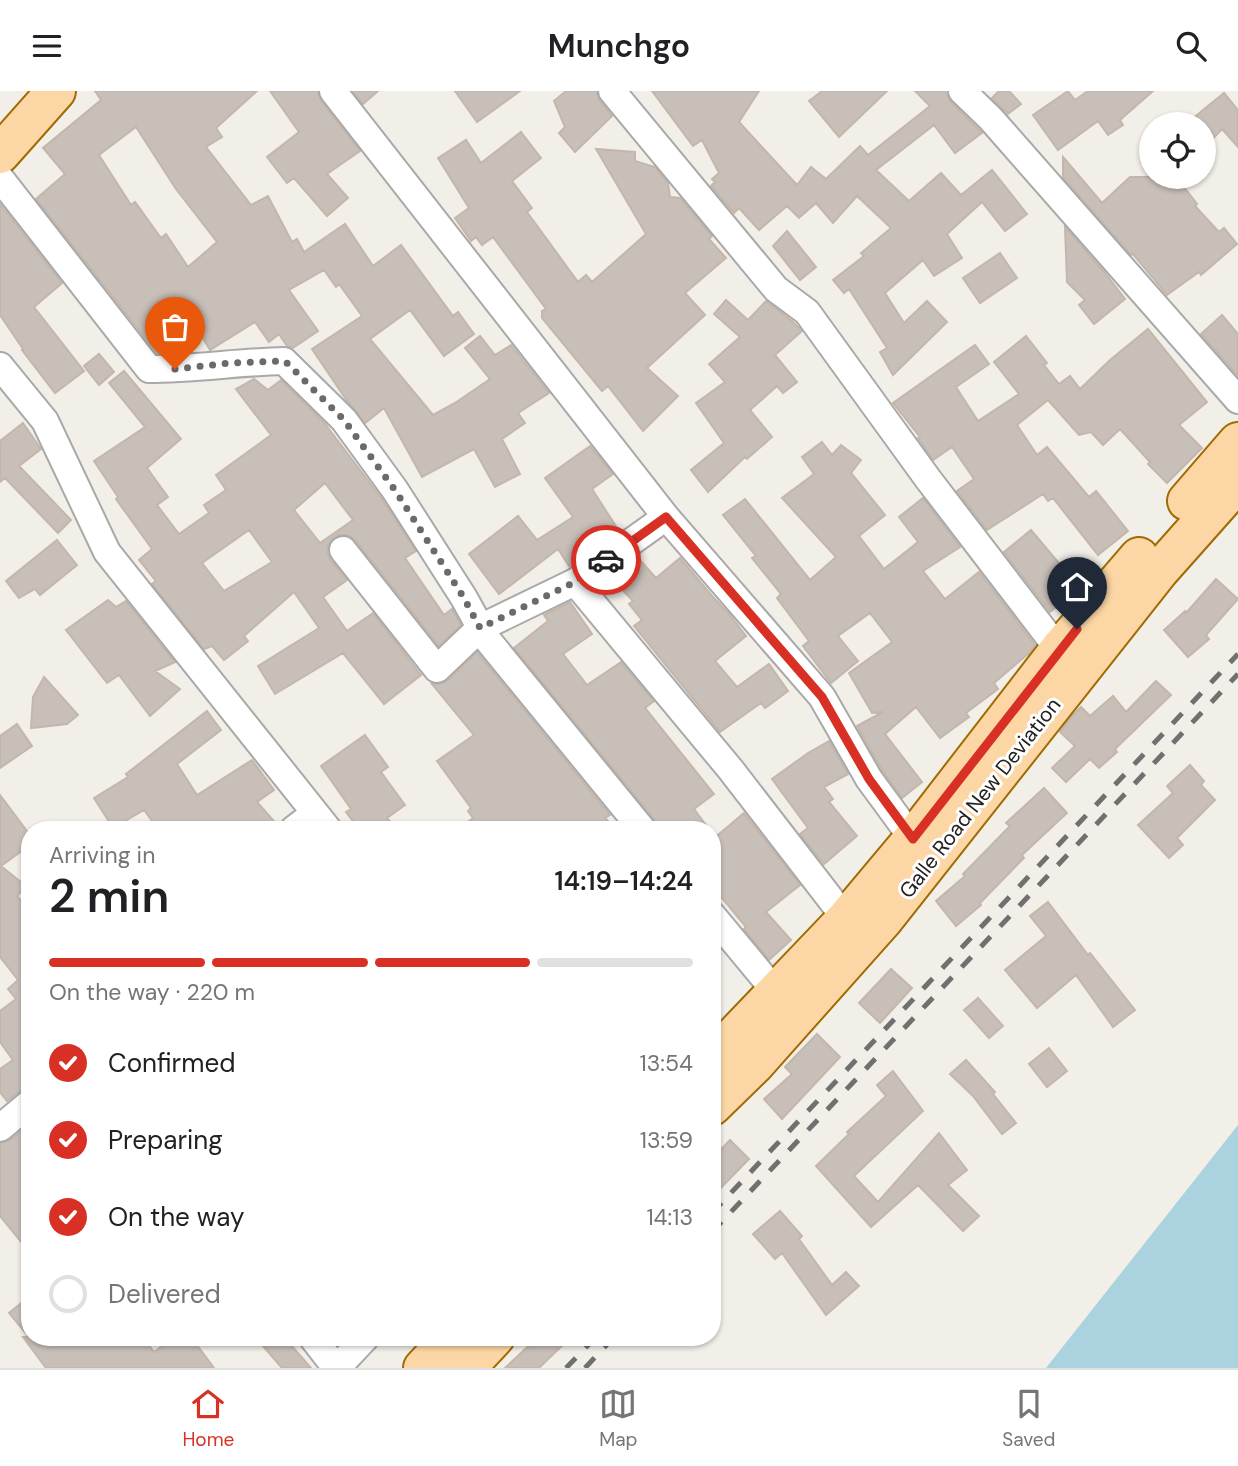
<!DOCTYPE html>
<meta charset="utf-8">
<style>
:root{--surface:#fff;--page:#f6f6f6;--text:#202124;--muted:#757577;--line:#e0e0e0;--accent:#d93025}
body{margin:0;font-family:"DM Sans",sans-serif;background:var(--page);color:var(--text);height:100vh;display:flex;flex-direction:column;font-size:26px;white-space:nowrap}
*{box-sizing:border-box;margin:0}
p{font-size:23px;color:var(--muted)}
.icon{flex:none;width:38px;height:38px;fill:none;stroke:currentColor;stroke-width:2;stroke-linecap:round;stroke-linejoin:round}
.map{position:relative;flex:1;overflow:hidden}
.panel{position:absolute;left:21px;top:730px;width:700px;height:525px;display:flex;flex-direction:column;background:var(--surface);border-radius:28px;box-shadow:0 2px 5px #0004}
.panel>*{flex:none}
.fabs{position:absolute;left:1139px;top:21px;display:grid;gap:14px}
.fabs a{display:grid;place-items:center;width:77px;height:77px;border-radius:50%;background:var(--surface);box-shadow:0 2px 5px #0004;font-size:35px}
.pin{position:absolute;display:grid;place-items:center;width:60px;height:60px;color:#fff;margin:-72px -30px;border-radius:50% 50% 50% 0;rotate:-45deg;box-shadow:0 0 7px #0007}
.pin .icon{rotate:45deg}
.courier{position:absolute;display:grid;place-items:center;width:70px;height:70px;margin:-35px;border:5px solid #d93025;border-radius:50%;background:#fff;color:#222;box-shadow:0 2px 9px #0007}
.head em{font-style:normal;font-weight:600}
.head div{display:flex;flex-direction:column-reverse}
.head{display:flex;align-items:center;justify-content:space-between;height:119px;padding:0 28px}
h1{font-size:46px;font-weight:600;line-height:52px}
.bar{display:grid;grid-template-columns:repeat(4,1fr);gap:10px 7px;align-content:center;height:84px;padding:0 28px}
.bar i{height:9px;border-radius:5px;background:var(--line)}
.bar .selected{background:var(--accent)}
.bar p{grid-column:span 4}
ol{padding:0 28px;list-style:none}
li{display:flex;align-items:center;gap:21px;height:77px}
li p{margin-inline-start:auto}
li .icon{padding:7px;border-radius:50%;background:var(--accent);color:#fff;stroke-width:4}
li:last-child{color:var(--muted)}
li i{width:38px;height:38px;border:4px solid var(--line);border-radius:50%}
header{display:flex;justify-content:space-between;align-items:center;height:91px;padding:0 28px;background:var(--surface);font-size:32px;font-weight:600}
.dock{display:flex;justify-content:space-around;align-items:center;height:98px;border-top:2px solid var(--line);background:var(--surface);font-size:19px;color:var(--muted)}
.dock a{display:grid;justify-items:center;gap:4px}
.dock .selected{color:var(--accent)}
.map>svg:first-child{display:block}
.water{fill:#aad3df}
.building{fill:#c7bfb8;stroke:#c4b6ab;stroke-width:2;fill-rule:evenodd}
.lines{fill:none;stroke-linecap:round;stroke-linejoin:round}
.minor-casing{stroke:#a9a9a9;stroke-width:30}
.primary-casing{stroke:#a06b00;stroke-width:42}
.minor{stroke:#fff;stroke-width:26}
.primary{stroke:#fcd6a4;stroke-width:38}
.rail{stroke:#707070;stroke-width:5;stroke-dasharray:14 14;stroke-linecap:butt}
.done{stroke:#6b6a68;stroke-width:7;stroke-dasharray:0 12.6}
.route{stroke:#d93025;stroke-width:9}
.labels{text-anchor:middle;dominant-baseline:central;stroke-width:6;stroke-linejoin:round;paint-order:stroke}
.street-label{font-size:21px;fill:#222;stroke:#fff}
</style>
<header><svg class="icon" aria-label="menu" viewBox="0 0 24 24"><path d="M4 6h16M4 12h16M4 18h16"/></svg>Munchgo<svg class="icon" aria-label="search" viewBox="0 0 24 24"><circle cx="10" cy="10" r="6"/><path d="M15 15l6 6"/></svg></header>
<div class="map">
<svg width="1238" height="1277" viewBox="0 0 1238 1277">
<rect width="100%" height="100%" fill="#f2efe9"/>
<path class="water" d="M1238,1034V1277H1046Z"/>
<path class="building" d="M95,0H257L216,37L222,46L206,56L251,114L268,105L292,151L297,148L304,161L345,133L373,175L401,154L453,225L458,221L474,243L444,265L410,219L370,248L433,324L455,312L490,288L465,257L480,245L495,264L511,254L549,302L518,322L525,332L502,348L520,383L495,396L474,358L422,386L384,317L365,332L345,307L312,258L362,225L339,193L336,196L324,179L289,199L318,240L293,257L287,255L279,243L269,251L255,231L210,259L200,242L196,246L187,234L173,244L181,257L175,261L157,262L36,108L65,83L43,57L101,9ZM136,36L176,98L217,151L188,176L166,143L161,147L135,111L131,114L99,64Z
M270,0H318L321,10L360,60L327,83L348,107L327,125L294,87L287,92L267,66L299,41Z
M353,0H378L363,13Z
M455,0H520L477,31Z
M566,0H597L599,9L612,25L575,61L559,42L565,36L554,10Z
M652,0H759L739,31L797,94L811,76L826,88L860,55L868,64L930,15L915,0H945L951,11L982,42L955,62L934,34L876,79L909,110L941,82L961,104L992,79L1027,123L1005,140L982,111L947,143L962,167L934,185L923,169L885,202L904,232L927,210L947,231L893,284L880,261L887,257L849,198L844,202L833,189L864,165L861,162L891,137L857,105L833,132L816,112L799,127L787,115L759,139L739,117L734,122L711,95L715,91L712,88L719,82L702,49L693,55Z
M822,0H887L839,46L809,10Z
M999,0H1009L1021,13L1008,23L992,7Z
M1068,0L1075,9L1088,0H1153L1120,29L1123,34L1108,44L1098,30L1058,59L1033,24Z
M1224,2L1238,19V56L1222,38L1204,57V33H1186Z
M521,41L541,67L512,90L532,117L527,121L578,191L586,184L592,191L646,143L596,58L635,61V70L655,76L668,92L670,106L680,107L712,145L709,148L726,167L685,202L705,224L647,277L678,305L643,340L608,295L602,300L542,227V220L546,218L493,146L482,154L476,146L471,150L455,127L469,117L438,67L466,49L481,72Z
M1063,66L1102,112L1130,86H1176L1197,113L1195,115L1219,141L1224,137L1237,153L1201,184L1199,181L1167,204L1133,163L1131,164L1063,87Z
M0,113L62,192L34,216L84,280L55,302L22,259L23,258L0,224Z
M1065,136L1105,182L1125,208L1094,233L1079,214L1085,209L1067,191Z
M787,140L816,176L800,189L773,155Z
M1000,162L1017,187L980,212L963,187Z
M726,209L748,229L766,210L792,230L802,240L775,264L797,291L783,302L777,295L750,319L772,346L747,368L745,366L708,401L691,379L724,352L696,312L725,291L709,273L740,246L714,223Z
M1222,224L1238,243V285L1201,243Z
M1148,238L1207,311L1179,334L1202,357L1167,392L1148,373L1150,371L1120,338L1103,354L1091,341L1079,344L1048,309L1017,334L1037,364L1047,356L1089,406L1096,400L1128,440L1098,464L1053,407L1048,410L1043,403L987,439L957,400L974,388L952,356L933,369L918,347L920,346L893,312L975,254L989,273L956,296L978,330L1019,303L994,271L1026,245L1047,272L1044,274L1059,293L1070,285L1080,298L1110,269Z
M99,263L114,281L99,294L84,275Z
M124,280L181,348L147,377L168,406L157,414L179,443L209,422L204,414L226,399L216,384L271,344L236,298L254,288L268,299L281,289L325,333L382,408L416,460L405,467L444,524L452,518L461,534L439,555L355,449L348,444H340L333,447L328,454L327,461L331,469L347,489L323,506L347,540L373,522L421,584L384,613L343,562L275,603L258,575L319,537L294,501L244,545L248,550L224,569L212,555L204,558L152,493L156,490L139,469L152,458L116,408L118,406L94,370L145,336L109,292ZM325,392L353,429L320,452L294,419ZM249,439L272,471L224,500L202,472Z
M23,332L41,358L19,375L71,429L58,442L5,387L0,391V350Z
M822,351L832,364L841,354L861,369L851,382L885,424L859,445L884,478L918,451L899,426L923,407L960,456L923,480L945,508L979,481L1035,554L1029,562L994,592L998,598L966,622L969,626L940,647L916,616L885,643L922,691L902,707L882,679L857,635L883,621L872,622L849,582L892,551L870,522L838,545L858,570L831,592L803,555L809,550L777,507L781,503L752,467L756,465L723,424L745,408L810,489L836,466L782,407L814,383L802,366Z
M590,355L613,383L592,398L619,440L569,475L558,458L499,503L469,463L518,425L537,449L573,426L545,387Z
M1031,439L1079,496L1050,521L1004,461Z
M57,449L77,474L40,504L35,498L19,507L6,490Z
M637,466L656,487L680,467L713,506L730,524L746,545L715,570L737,596L769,573L788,600L765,617L761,612L720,641L634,535L642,529L629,513L633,510L613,489Z
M1216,488L1238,508L1206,544L1209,548L1188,566L1164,539L1185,520L1186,522Z
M108,509L116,516L126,510L175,571L155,580L180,598L150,625L119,584L107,592L66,539Z
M570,511L592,543L563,563L587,594L621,571L654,610L645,617L714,703L694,718L709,738H659L654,728L514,557L548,530L544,524Z
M477,561L610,724L605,727L615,738H459L473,727L468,720L471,717L437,670L474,644L432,593H440L447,590Z
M44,586L78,624L67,633L31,637L33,606Z
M1156,590L1171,604L1115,658L1117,661L1099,677L1090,668L1066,691L1052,677L1075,655L1060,641L1071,626L1081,616L1090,625L1113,605L1126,621Z
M207,620L221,639L177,673L197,704L252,669L274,699L257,711L279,736L278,738H158L144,719L113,737L94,707L128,686L126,683Z
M17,633L32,655L0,677V645Z
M365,644L388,676L381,681L405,714L387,727L396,738H359L346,721L351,718L321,675Z
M829,650L848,683L824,696L833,708L829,711L857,745L824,773L800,743L808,737L772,688L808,662Z
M1190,674L1204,690L1201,694L1215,709L1177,747L1183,754L1169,767L1138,734L1173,702L1167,695Z
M1044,697L1067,722L1022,764L1024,767L980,812L981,814L956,835L936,810L965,785L963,783L1010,735L1006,732Z
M0,704L30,744V754L1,775L26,795L17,805L30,820V997L20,1000L7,1010L0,1001V978L13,969L0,951V920L16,908L8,898L18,889L0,866Z
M744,722L800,794L766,821L791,849L769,869L744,838L746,836L712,795V749Z
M1048,811L1088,864L1090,862L1135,919L1113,936L1076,884L1037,917L1005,879L1046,845L1030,825Z
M891,878L912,897L880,932L859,912Z
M978,907L1003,935L989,947L964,919Z
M817,943L840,966L782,1028L764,1008L792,983L785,976Z
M1049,957L1067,980L1047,996L1029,973Z
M966,969L995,1001L993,1003L1016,1032L1002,1043L973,1005L950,983Z
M893,980L923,1020L854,1085L878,1111L939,1042L967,1079L948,1094L979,1125L963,1140L918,1094L871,1136L816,1075L849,1043L847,1041L886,1005L877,994Z
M30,1033V1162L0,1125V1052L10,1049Z
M730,1049L749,1068L712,1106V1068Z
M780,1120L802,1145L799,1148L832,1194L846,1181L859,1195L826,1224L782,1162L775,1168L753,1143Z
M30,1205V1246H143L154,1261L174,1246H191L214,1277H46L23,1246H29L9,1222Z
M255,1246H284L311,1277H282Z
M538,1246H571L539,1277H505Z"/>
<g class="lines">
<g class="minor-casing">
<path id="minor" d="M333,0L666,426L822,606L869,688L913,748
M612,0L776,198L807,221L928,388L1059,559
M962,0L991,28L1238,309
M0,87L149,278C194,278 239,271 284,270L344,329L395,399L464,507L486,547L642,738
M0,275L45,330L107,461L328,738
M343,459L437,578L480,537L575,491L666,426
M575,491L731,679L846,828
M294,738L315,722
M712,824L775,900
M0,1037L30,1012
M312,1246L336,1277
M337,1277L366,1246"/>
</g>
<g class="primary-casing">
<path id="primary" d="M0,63L56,0
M1187,410L1238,351
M712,968L846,828L913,748L1059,559L1139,466
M712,1015L754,974L884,828L1159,480L1238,391
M423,1277L452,1246
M466,1277L495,1246"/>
</g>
<use href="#minor" class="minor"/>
<use href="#primary" class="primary"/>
<path class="rail" d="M712,1122L1238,563
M712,1141L1238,583
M566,1277L596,1246
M585,1277L614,1246"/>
</g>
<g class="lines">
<path class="done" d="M175,278L230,272L285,270L344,329L395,399L464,507L480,537L575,491L606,469"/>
<path class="route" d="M606,469L666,426L822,606L869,688L913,748L1077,538"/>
</g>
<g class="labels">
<g class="street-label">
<text transform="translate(980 707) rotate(-52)">Galle Road New Deviation</text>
</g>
</g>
</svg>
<div class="fabs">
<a><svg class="icon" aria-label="locate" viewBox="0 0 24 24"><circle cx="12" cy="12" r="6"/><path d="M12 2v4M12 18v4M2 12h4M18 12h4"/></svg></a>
</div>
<div class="pin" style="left:175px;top:278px;background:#ea580c"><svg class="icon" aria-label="bag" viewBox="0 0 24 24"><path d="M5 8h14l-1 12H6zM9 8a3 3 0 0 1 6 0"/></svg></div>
<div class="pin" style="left:1077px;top:538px;background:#1f2937"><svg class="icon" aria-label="home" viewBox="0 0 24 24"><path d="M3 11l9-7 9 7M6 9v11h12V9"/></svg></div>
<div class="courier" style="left:606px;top:469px"><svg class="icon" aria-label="car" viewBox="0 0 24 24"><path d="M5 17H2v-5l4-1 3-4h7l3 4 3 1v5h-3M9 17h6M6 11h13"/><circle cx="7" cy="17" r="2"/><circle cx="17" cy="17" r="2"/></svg></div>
<section class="panel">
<div class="head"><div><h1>2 min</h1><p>Arriving in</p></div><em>14:19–14:24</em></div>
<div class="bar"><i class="selected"></i><i class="selected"></i><i class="selected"></i><i></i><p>On the way · 220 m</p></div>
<ol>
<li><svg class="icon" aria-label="check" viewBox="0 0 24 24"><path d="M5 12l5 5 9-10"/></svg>Confirmed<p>13:54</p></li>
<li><svg class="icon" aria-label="check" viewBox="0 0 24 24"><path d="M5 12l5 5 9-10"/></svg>Preparing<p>13:59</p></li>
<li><svg class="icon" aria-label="check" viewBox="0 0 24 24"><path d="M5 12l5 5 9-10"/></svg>On the way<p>14:13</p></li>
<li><i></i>Delivered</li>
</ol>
</section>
</div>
<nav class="dock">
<a class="selected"><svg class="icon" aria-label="home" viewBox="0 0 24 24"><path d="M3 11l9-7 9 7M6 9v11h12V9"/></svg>Home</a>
<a><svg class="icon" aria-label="map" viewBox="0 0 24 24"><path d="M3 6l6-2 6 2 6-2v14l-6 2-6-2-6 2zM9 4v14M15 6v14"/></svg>Map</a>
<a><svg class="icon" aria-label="saved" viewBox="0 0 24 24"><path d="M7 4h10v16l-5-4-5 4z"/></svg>Saved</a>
</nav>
